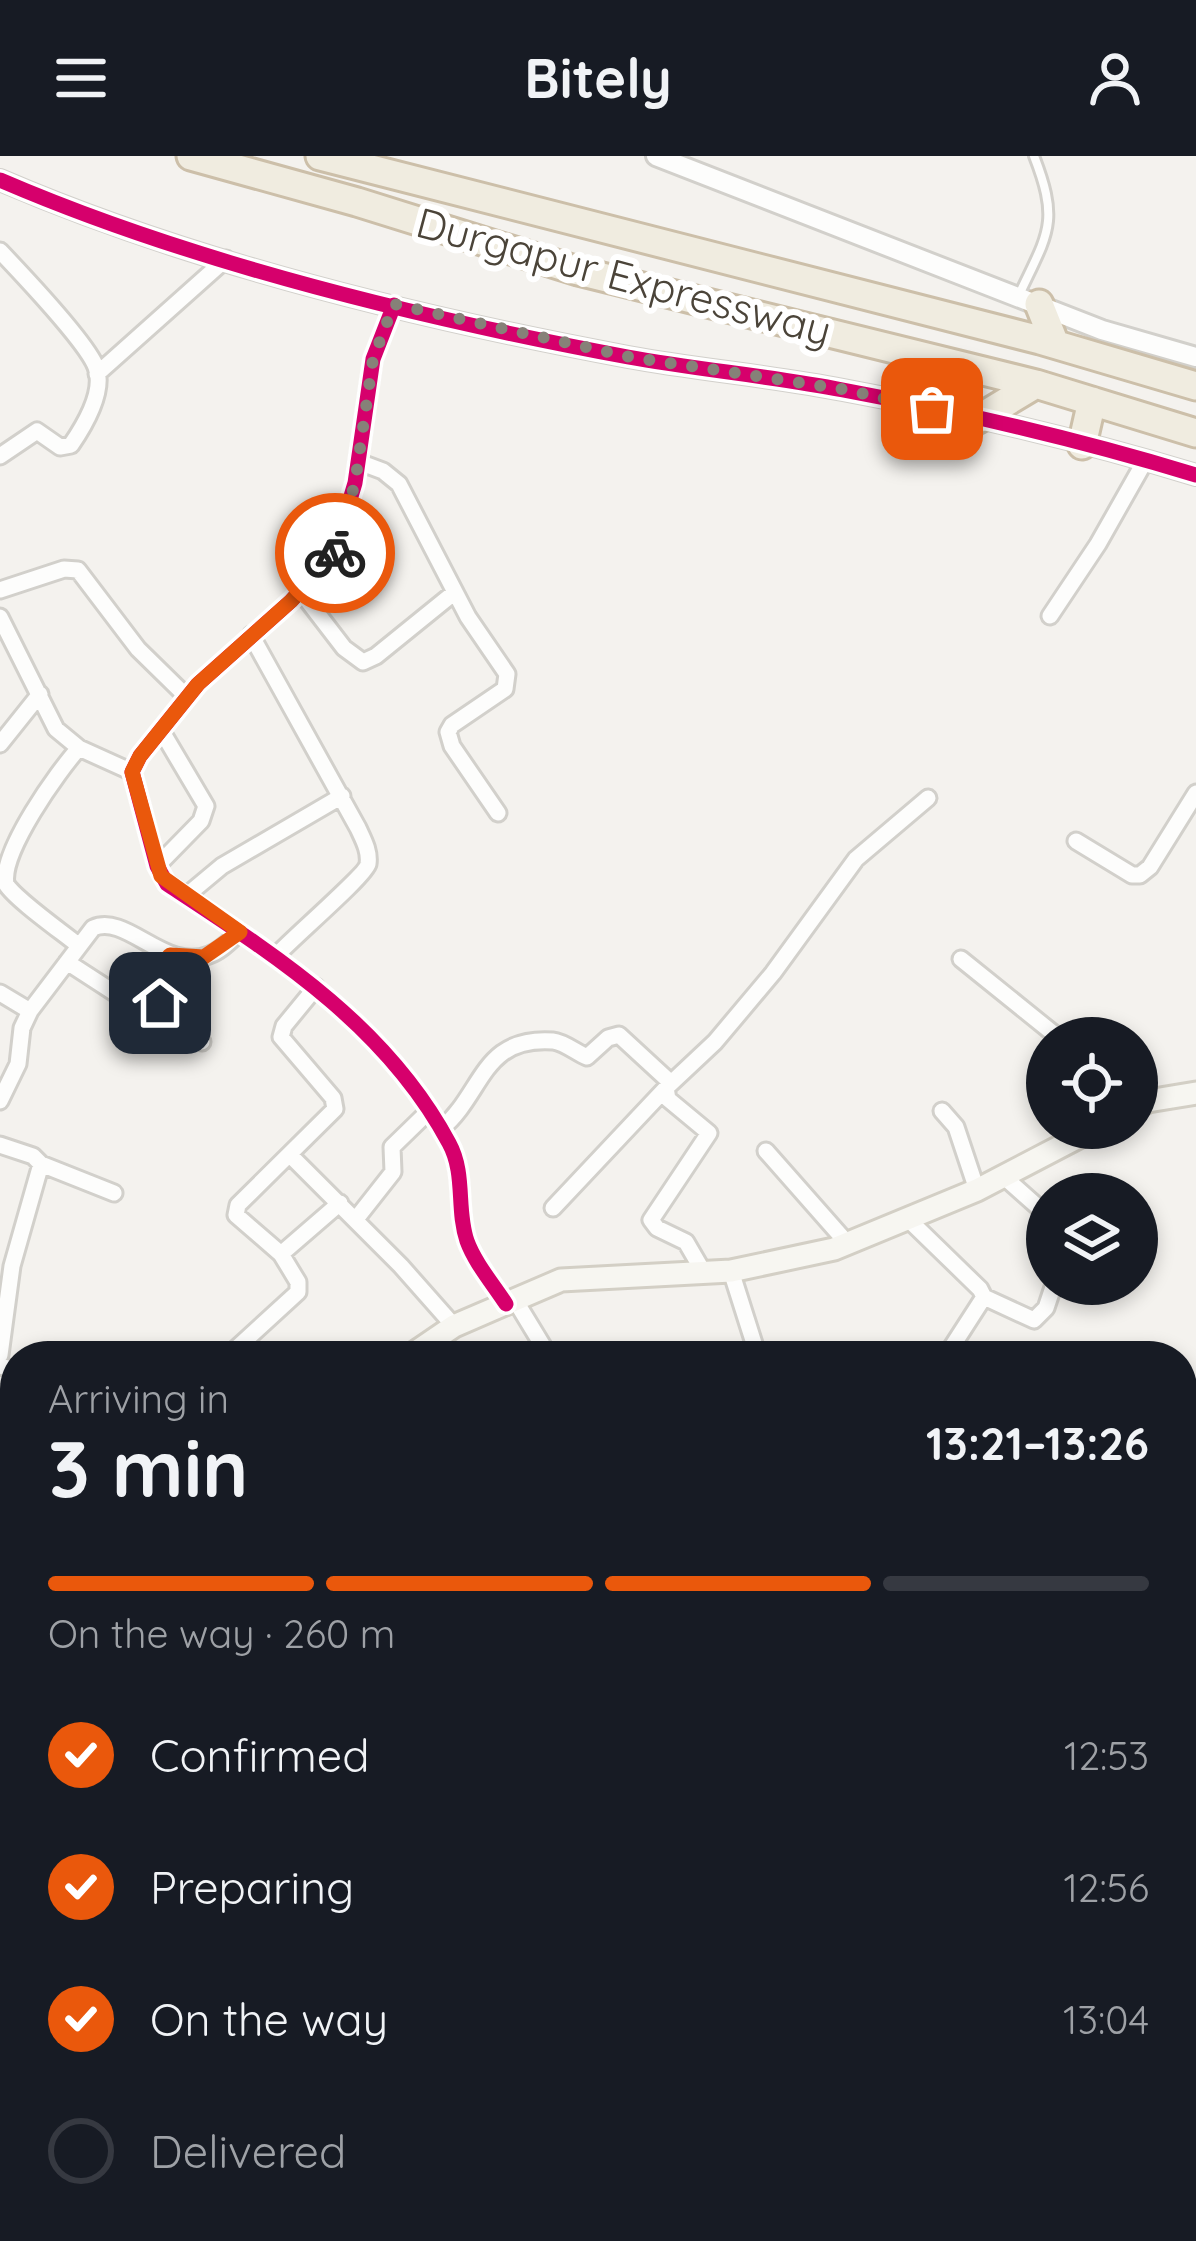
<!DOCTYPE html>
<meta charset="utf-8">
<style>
:root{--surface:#171b24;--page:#20242c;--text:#f1f3f6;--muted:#9ea1a6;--line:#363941;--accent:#ea580c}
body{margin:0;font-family:Quicksand,sans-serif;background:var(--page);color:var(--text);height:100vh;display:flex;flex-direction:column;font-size:45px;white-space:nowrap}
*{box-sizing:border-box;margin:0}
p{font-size:39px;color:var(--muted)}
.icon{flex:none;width:66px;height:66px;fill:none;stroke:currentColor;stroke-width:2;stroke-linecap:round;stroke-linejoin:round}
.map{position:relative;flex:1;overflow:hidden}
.side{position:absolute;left:0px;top:1185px;width:1197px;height:900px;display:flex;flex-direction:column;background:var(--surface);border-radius:48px 48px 0 0;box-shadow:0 6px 18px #0003}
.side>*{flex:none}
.fabs{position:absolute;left:1026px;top:861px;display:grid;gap:24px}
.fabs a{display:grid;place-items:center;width:132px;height:132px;border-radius:50%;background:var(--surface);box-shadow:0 6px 18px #0003;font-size:60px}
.pin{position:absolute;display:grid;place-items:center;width:102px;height:102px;color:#fff;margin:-51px;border-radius:24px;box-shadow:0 6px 18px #0006}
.courier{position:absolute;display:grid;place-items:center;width:120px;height:120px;margin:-60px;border:9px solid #ea580c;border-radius:50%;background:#fff;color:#222;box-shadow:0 3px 15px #0007}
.head em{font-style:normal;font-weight:700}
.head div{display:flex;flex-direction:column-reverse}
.head{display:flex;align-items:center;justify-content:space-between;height:204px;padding:0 48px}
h1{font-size:78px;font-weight:700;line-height:90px}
.bar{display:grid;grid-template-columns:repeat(4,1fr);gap:18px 12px;align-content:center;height:144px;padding:0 48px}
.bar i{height:15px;border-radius:9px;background:var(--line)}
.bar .active{background:var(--accent)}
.bar p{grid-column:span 4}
ol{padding:0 48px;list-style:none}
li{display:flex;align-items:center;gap:36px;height:132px}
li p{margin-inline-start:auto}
li .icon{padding:12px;border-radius:50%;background:var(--accent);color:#fff;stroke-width:4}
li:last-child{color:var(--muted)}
li i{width:66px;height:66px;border:6px solid var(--line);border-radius:50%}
header{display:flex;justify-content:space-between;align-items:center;height:156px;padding:0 48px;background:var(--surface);font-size:54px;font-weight:700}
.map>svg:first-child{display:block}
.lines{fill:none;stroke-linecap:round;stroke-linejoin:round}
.stream{stroke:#c0ddf1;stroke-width:4.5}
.service-casing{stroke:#d2d0cb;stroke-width:14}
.minor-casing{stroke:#d2d0cb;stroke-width:21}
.tertiary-casing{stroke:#d2d0cb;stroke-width:24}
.secondary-casing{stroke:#d3cfc5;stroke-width:27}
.trunk-casing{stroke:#ccbfa9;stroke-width:33}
.service{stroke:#fdfdfc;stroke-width:8}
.minor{stroke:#fdfdfc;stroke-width:15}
.tertiary{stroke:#fdfdfc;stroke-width:18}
.secondary{stroke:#f7f6f1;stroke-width:21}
.trunk{stroke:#f0ece0;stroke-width:27}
.cycleway-casing{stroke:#fff;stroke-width:22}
.cycleway{stroke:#d6006c;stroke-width:15}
.done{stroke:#868178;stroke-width:12;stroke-dasharray:0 21.6}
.route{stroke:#ea580c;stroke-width:15}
.labels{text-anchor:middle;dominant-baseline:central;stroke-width:12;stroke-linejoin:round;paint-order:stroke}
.street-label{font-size:42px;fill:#4b4439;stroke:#fff}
</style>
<header><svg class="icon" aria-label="menu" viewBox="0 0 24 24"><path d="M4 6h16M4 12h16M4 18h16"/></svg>Bitely<svg class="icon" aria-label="person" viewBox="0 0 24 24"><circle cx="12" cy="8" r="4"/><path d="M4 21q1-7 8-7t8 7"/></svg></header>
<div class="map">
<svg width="1196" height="2085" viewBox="0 0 1196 2085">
<rect width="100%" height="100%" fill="#f4f2ee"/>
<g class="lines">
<path class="stream" d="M0,1329L15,1330
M1182,1424L1196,1425"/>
<g class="service-casing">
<path id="service" d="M1019,139C1048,77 1060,67 1034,0"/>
</g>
<g class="minor-casing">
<path id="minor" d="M0,95C20,116 87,187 96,211C105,235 84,270 71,289L60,291L37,275L0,300
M394,149L373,203L355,327L334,397L291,445L198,528L140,600L132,616L157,710L167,728C275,799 386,869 449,987C466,1018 456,1053 467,1085C475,1107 493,1128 506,1148
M97,218L226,103
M359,306L383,315L399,328L468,461L507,518L505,533L452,569L448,576L452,590L498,657
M0,434L64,413L78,414L138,493L187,541
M301,436L344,492L363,506L376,500L455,436
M1050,460L1098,388L1145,305
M0,461L56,573L79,592L132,616
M251,479L358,672C363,683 370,695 368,708C366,719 290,784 275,801
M0,588L40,538
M1076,685L1132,719H1140L1150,711L1196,637
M157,710L201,665L206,650L161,574
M186,740L222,710L342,640
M78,789C62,776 15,743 6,728C0,696 59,614 79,592
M961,803L1059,882
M67,806L124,843L135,837L169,799
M145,827L160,847L202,886
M316,831L284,870L281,881L333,942L335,953L238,1049L236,1059L281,1098L340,1047
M0,837L30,855
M0,945L18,908L22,872L30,855L93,772C127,757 165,817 209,799C221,795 231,784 240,776
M942,955L956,971L977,1034
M441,973C484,937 481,880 553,885C564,886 577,897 587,901L608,882L619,879L670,926
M0,989L33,1000L41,1008L12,1110L0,1199
M766,995L848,1088
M291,1000L401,1110L454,1170
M41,1008L114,1037
M1003,1020L1047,1059
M553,1052L666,932
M356,1063L393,1016L392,991L429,955
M908,1063L980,1133L984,1141L946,1200
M731,1115L758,1200
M704,1117L686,1086L657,1072L651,1064L709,977L668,943L666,932L715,886L773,817L856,703L928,642
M984,1141L1034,1164L1046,1152L1054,1128
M515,1144L549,1200
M228,1200L298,1136V1126L281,1098
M0,1210L15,1214
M0,1308L15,1309
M0,1376L15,1377
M524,2070L531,2085
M1007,2070L1021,2085
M1196,2075V2080
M1056,2085L1068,2070"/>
</g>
<g class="tertiary-casing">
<path id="tertiary" d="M656,0L1102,174L1196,201
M0,24C190,106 424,163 628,201C699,214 772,220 843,234C961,256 1081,284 1196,319
M1182,1482L1196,1483
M0,1880L15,1903
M91,2070L92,2085"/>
</g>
<g class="secondary-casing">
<path id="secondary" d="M1137,951L1148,945L1196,937
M410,1200L454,1170L561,1124L731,1115L834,1093L977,1034L1096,972
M0,1703L15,1686"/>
</g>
<g class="trunk-casing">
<path id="trunk" d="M191,0L357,46L578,115L1036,228L1196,277
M320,0L1040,184L1196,230
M1039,148L1055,188
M978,263L1036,228
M1082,289L1092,245"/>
</g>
<use href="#service" class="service"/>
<use href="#minor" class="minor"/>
<use href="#tertiary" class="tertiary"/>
<use href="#secondary" class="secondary"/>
<use href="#trunk" class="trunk"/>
<g class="cycleway-casing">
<path id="cycleway" d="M0,24C190,106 424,163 628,201C699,214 772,220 843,234C961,256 1081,284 1196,319
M394,149L373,203L355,327L334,397L291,445L198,528L140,600L132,616L157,710L167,728C275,799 386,869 449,987C466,1018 456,1053 467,1085C475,1107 493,1128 506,1148"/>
</g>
<use href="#cycleway" class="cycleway"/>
</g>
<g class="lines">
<path class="done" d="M335,397L355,327L373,203L394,148L630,201L842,233L932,253"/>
<path class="route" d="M160,847L145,827L170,799L204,801L240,776L161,720L132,616L140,600L198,528L291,445L335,397"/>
</g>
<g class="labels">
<g class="street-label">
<text transform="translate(624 120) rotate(15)">Durgapur Expressway</text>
</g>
</g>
</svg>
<div class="fabs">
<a><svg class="icon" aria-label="locate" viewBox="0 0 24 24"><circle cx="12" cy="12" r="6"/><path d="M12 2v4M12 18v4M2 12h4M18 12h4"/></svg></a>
<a><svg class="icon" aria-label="layers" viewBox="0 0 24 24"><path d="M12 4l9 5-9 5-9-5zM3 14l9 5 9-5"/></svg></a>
</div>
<div class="pin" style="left:932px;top:253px;background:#ea580c"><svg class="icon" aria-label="bag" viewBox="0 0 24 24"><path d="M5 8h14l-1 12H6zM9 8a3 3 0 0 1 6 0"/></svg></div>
<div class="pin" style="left:160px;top:847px;background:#1f2937"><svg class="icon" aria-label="home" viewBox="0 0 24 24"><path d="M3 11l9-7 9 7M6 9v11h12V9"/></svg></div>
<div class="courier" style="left:335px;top:397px"><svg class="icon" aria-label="bike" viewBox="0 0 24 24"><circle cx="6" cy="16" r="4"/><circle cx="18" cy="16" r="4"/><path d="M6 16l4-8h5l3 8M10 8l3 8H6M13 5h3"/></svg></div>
<section class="side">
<div class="head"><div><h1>3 min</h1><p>Arriving in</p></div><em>13:21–13:26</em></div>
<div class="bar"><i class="active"></i><i class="active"></i><i class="active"></i><i></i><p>On the way · 260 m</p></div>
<ol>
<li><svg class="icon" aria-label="check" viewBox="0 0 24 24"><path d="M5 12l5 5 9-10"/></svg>Confirmed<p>12:53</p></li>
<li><svg class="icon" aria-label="check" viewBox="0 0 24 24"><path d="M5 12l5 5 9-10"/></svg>Preparing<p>12:56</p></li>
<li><svg class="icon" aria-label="check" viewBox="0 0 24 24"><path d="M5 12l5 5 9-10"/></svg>On the way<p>13:04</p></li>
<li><i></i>Delivered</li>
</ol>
</section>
</div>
